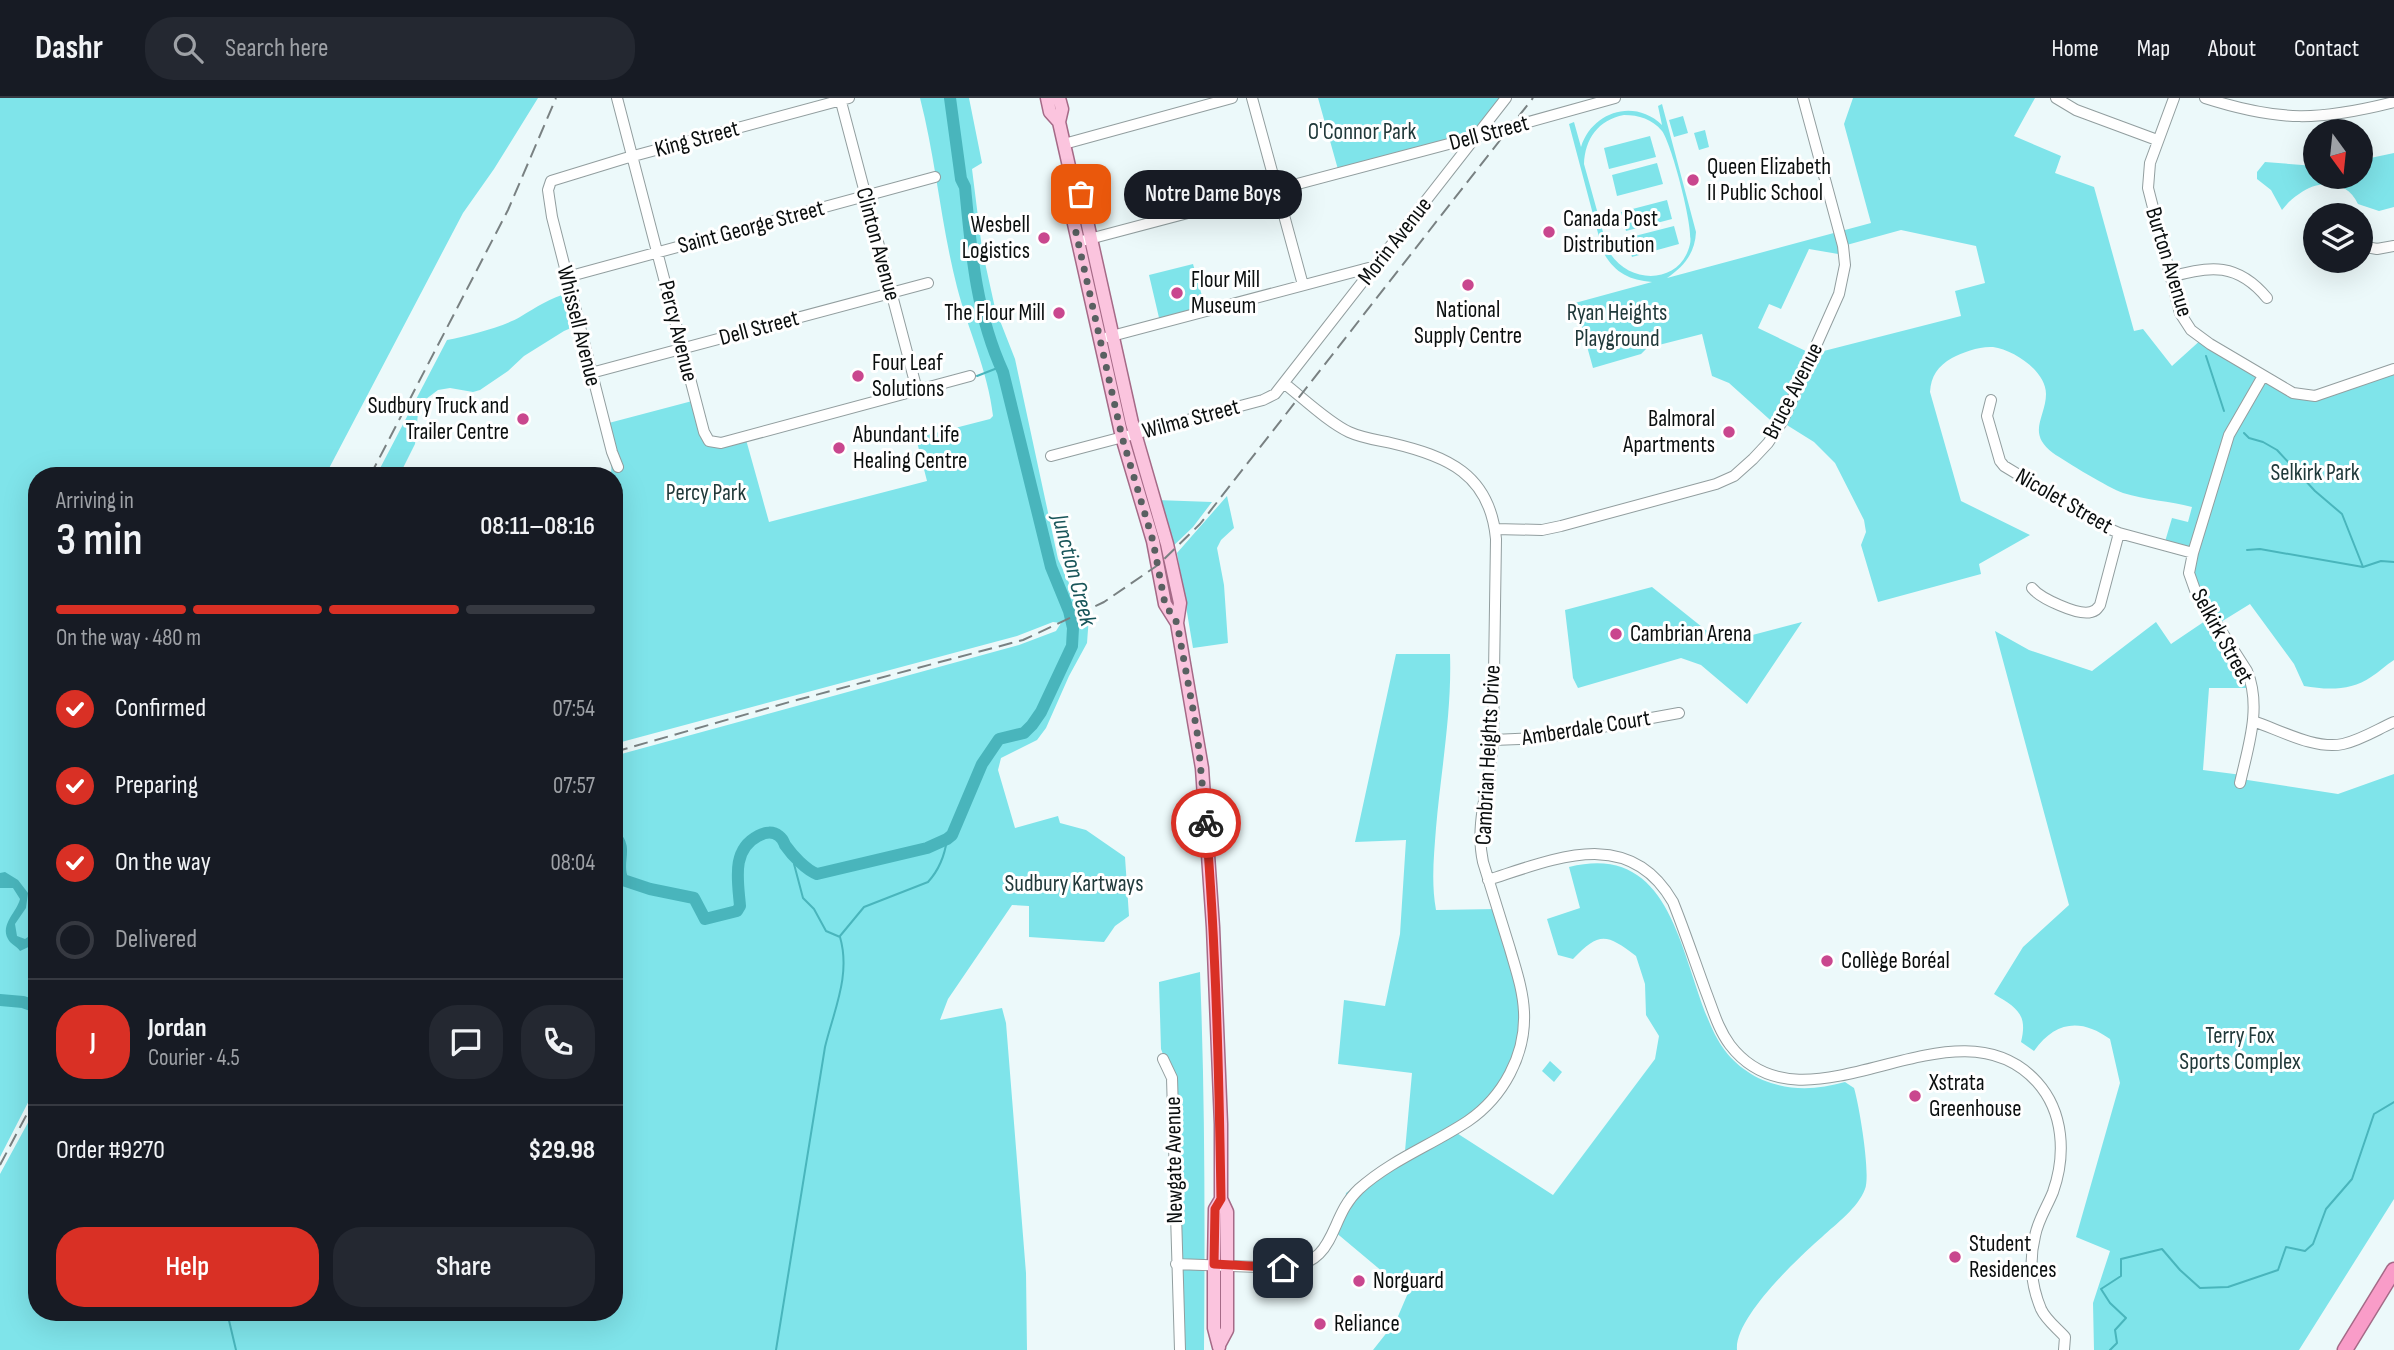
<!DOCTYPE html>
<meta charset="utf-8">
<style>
:root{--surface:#171b24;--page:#242831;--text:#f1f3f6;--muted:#9ea1a6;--line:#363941;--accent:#d93025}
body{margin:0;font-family:"Sofia Sans Condensed",sans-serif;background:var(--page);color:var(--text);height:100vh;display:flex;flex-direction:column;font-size:26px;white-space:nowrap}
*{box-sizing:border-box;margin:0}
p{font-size:23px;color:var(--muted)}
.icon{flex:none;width:38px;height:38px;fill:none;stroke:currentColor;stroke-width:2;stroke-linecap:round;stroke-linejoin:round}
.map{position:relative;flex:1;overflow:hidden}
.sheet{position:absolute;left:28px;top:369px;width:595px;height:854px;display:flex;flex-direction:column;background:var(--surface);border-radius:28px;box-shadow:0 7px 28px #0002}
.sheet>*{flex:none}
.needle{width:46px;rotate:165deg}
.fabs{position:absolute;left:2303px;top:21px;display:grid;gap:14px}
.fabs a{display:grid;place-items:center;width:70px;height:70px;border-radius:50%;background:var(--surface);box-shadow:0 7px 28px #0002;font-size:35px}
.pin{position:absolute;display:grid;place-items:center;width:60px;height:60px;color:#fff;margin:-30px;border-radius:14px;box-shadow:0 4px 10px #0006}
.courier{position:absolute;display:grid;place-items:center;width:70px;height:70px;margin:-35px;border:5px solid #d93025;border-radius:50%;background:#fff;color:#222;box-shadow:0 2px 9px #0007}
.bubble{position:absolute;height:49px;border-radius:24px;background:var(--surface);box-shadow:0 7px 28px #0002;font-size:23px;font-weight:600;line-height:49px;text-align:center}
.headline em{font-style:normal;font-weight:600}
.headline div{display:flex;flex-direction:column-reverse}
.headline{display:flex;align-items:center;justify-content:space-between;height:119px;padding:0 28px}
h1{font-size:46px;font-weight:600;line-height:52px}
.bar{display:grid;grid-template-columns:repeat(4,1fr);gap:10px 7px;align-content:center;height:84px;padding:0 28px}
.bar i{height:9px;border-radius:5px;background:var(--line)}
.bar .active{background:var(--accent)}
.bar p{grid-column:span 4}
.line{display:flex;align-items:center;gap:18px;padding:0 28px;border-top:2px solid var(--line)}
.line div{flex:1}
.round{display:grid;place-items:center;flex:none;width:74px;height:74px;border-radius:28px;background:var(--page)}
ol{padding:0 28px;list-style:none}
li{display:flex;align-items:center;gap:21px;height:77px}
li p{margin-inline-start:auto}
li .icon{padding:7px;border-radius:50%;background:var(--accent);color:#fff;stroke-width:4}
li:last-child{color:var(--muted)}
li i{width:38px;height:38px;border:4px solid var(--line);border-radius:50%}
.button{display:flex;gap:14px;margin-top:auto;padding:14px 28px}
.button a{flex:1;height:80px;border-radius:28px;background:var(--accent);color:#fff;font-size:28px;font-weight:600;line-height:80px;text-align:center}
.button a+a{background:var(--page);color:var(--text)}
header{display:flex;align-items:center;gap:42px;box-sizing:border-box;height:98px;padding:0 35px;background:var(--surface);border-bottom:2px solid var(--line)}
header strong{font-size:33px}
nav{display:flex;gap:38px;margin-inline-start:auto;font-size:24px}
.search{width:490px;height:63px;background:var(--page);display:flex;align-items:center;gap:18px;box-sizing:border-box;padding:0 24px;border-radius:28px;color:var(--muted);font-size:26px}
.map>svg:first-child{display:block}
.green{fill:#7fe4ea;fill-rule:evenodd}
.water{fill:#49b5bc}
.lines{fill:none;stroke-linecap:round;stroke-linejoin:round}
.stream{stroke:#49b5bc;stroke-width:2}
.river{stroke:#49b5bc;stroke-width:12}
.minor-casing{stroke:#929e9f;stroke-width:12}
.major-casing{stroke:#a56a87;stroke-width:15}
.highway-casing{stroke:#a56a87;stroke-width:17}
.minor{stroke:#fff;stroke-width:10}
.major{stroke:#fbc4de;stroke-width:12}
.highway{stroke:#f99cc8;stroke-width:14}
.rail{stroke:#798182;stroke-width:2;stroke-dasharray:14 7;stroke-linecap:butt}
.done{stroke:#596061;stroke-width:7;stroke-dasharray:0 12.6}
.route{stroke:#d93025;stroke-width:9}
.poi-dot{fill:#c9478e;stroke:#fff;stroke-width:2.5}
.labels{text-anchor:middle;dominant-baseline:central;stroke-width:6;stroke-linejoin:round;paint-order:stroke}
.park-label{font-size:23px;fill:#20393a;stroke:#fff}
.street-label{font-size:23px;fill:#0a0e0e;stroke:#fff}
.poi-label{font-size:23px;fill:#0a0e0e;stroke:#fff;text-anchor:start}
.water-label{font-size:24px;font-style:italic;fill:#185559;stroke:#fff}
</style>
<header>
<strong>Dashr</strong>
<div class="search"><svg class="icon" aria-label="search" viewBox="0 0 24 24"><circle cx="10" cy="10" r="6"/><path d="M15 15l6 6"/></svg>Search here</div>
<nav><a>Home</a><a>Map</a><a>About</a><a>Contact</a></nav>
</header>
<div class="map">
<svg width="2394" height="1252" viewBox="0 0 2394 1252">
<rect width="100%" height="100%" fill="#ecf9fa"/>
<path class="green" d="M0,0H538L494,71L463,115L325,378H37V987L0,1059Z
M920,0H969L982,65L972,71L982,151L995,210L1015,261L1058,461L1080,509V516L1089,518L1087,545L1069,578L1046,630L1037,642L1001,660L998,672L1015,730L1058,718L1060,725L1086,732L1125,759L1129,818L1115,828L1104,844L1029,839V808L1012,807L948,901L940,922L1002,910L1006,925L1026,1175L1027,1252H0V1076L37,1008V1214H614V658L1019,547L1056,533L1061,525L1053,524L1017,538L614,646V446L619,442L614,418V378H611L612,354L605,326L696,302L710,343L745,338L769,424L927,383L916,340L990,321L993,318C988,273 968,232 957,189C941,127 936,62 920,0Z
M1318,0H1505L1474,39L1339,75Z
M1853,0H2035L2014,38L2061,58L2055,75L2094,89L2134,233L2143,231L2172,268L2203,240L2303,296L2394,271V562C2386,567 2379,574 2371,579C2351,593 2327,592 2304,588L2294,566L2250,506L2216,527L2251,590H2209L2203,672L2242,677L2241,681L2338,696L2394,676V1101L2299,1252H2094L2093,1205L2110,1153L2076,1139L2120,985L2110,941C2081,920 2055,923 2034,953L2021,944C2028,916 2017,910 1994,896L2023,849L2069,807L1995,533L2029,552L2092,573L2156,524L2171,546L2211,519L2194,492L2192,454L2164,447L2172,420L2188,424L2192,409C2170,403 2145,402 2123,395C2109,390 2066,364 2053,355C2026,335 2046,319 2046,296C2046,273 2014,252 1993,249C1980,248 1963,254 1952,260C1938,268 1931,278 1930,294L1961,403L2030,437L1979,466L1981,476L1878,504L1861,447L1866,434L1864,422L1835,365L1814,344L1782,324L1778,329L1729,285L1712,278L1702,236L1647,250L1641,256L1593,270L1575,205L1652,184C1629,182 1615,175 1603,154L1569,26L1574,24L1581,49C1592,14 1634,0 1662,27L1658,8L1662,6L1696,134C1695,156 1683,169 1667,180L1871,125L1844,26ZM1624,17C1639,17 1652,21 1662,33C1672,47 1694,130 1690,146C1681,187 1628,188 1608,152L1584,66C1585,41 1598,22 1624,17ZM1901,132L1976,148L1985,185L1955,193L1961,218L1812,256L1758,230L1769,206L1781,211L1809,151L1844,157L1843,148Z
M1683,18L1688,35L1674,39L1669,22Z
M1705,32L1709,49L1699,52L1694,35Z
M1650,38L1656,59L1609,71L1604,50Z
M2394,55V109L2379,113L2358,106C2347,82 2319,81 2299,96C2292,100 2287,106 2282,112L2271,92L2257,81V74L2265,64L2315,68V79H2361V62Z
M1657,65L1663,86L1617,98L1612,77Z
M1667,102L1672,121L1626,133L1621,114Z
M1674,128L1679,146L1632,159L1627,140Z
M1193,166L1206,212L1160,224L1149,177Z
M570,194L578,227L564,233L524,258L508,273L480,292L473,294L450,290L438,292L426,301L418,315L415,346L399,378H376L447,242C467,238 503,229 520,219C538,208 549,201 570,194Z
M1227,398L1234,430L1221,442L1217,450L1224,487L1228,545L1193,550L1177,455Z
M1156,402L1212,404L1193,429L1169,452Z
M1652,489L1722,545L1802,524L1747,606L1701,567L1681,560L1578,590L1573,580L1565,512Z
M1396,556H1450C1452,614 1441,672 1436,730C1434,757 1431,784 1436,812L1497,811L1521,891L1520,947L1496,997L1452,1032L1553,1097L1655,961L1659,938L1646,917L1645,886L1636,858C1606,835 1599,834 1573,861L1558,857L1547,821L1580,810L1569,769C1680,741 1680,875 1718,942C1729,962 1749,978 1771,985C1796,993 1820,991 1845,984L1854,990C1859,1006 1871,1077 1865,1091C1858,1110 1836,1126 1822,1139C1798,1160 1734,1220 1737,1252H1373L1396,1223L1408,1195L1334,1133L1344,1112L1346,1095L1405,1053L1412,975L1338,966L1344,902L1385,908L1400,836L1406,742L1355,744Z
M1200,874C1205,1000 1205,1126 1204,1252H1180L1172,980L1161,951L1159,884Z
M1550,963L1562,974L1554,984L1542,973Z"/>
<path class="water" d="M5,774L18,782L28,795L26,810L15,826L17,838L25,841L37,833V845L20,853C16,847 11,847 8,841C0,826 17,814 20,801L13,790H0V775Z"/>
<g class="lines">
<path class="stream" d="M2206,258L2224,313
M977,278L1000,269
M2244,335L2249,340L2263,344L2277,352L2315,393L2342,416L2363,469
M2247,452L2260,451L2363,469L2381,463L2394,464
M840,838L864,809L928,784C939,772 945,756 947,741
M227,1214L236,1252
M776,1252L825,949C834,912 851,877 840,839L826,833L814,811L803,800L794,766L795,757
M2110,1252L2117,1245L2115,1232L2126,1220L2110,1205L2101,1191L2121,1178V1161L2162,1151L2180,1172L2200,1190L2228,1189L2278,1172L2286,1149L2305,1153L2313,1146L2326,1111L2352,1081L2374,1016L2394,1004"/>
<path class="river" d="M614,738C629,749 614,767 623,782L650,791L694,800L705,821L737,813L740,808C738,783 731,752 758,738C765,734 773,733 779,738C783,741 783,742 785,747C792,757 806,772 817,776L927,750L947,741L952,737L982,666L999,641L1024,635L1032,627L1041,614L1072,548L1073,530L1069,513L1051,469L1003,274C976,216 971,152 965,89L961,81L950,0
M0,902L23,904L37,909"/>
<g class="minor-casing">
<path id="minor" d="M617,0L704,334L709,343L721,345L970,278
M840,0L917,292
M1252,0L1303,187
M2056,0L2076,12L2157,42
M2174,0L2150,65L2148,90L2180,215L2191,232L2210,246L2293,295L2315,298L2394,271
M2205,0C2280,24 2319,23 2394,4
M1064,46L1232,0
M1078,144L1475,39L1615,0
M2361,148L2377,151L2394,148
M567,179L935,79
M2171,179C2210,167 2238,165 2267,200
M1108,239L1376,168
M591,275L928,185
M1991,302L1987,318L2000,363L2004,368L2103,428L2119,435L2193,455
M1051,358L1263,302L1275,296L1506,0
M618,369L612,354L552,119L548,92L551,83L626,60L849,0
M1495,431L1542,432L1561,428L1716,386L1734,378L1753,361L1768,345L1782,324L1839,196L1845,167L1843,148L1803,0
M2032,490C2040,500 2078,518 2091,514C2096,513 2097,511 2100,507L2119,435
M2253,623C2280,632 2315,652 2343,646C2361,642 2378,631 2394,624
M1493,642L1541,640L1679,615
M2240,685C2248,649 2262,609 2247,573L2195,492L2189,475L2193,455L2229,337L2263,278
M1488,782C1554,761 1629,727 1673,804C1685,834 1695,864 1706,894C1713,912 1718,931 1730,947C1806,1046 1953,892 2037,984C2064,1014 2066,1057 2053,1094C2047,1109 2038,1122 2035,1138C2029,1162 2031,1187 2041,1211C2046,1222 2057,1230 2065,1239L2064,1252
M1163,961L1172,980L1180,1252
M1176,1166L1283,1170C1339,1166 1327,1121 1359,1091C1391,1062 1432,1047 1468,1023C1503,999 1526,957 1524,914C1523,892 1516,872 1510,851C1501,822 1492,793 1483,764C1474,724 1491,683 1493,642L1496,441C1490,376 1447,358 1391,345C1377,342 1362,340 1349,334C1328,324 1304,301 1285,286"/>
</g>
<g class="major-casing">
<path id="major" d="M1047,0L1050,14L1059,24
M1059,0L1062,11L1059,24L1073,86L1081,96L1132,325L1167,446L1180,505L1177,525L1202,670L1213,829L1221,1026V1101L1227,1114V1232L1219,1247
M1073,86L1068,99L1122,339L1153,443L1165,506L1177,525
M1219,1249L1214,1230V1166L1215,1111L1221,1101"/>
</g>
<g class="highway-casing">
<path id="highway" d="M2345,1252L2394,1172"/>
</g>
<use href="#minor" class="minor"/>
<use href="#major" class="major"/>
<use href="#highway" class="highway"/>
<path class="rail" d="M370,378L508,112L556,0
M614,654L793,603L1023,542L1104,504L1158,467L1200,426L1533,0
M0,1067L37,997"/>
</g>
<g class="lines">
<path class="done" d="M1081,96L1073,86L1068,99L1122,339L1153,443L1165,506L1177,525L1197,633L1206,725"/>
<path class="route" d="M1206,725C1216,850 1219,976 1221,1101L1215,1111L1214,1166L1283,1170"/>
</g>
<g class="poi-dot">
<circle cx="1693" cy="82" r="7"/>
<circle cx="1549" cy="134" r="7"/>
<circle cx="1044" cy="140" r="7"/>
<circle cx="1468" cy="187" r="7"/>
<circle cx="1177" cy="195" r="7"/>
<circle cx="1059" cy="215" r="7"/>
<circle cx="858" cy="278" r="7"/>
<circle cx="523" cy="321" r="7"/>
<circle cx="1729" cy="334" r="7"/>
<circle cx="839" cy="350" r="7"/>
<circle cx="1616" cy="536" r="7"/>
<circle cx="1827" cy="863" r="7"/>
<circle cx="1915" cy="998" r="7"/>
<circle cx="1955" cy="1159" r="7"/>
<circle cx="1359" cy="1183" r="7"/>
<circle cx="1320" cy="1226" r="7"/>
</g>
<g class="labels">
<g class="park-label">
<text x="1362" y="34">O'Connor Park</text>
<text x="1617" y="215">Ryan Heights<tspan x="1617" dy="26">Playground</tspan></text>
<text x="2315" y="375">Selkirk Park</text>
<text x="706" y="395">Percy Park</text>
<text x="1074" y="786">Sudbury Kartways</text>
<text x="2240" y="938">Terry Fox<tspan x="2240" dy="26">Sports Complex</tspan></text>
</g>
<g class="street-label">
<text transform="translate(1489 35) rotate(-15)">Dell Street</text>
<text transform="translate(697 41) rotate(-15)">King Street</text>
<text transform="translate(751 129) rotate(-15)">Saint George Street</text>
<text transform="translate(1395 143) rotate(-52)">Morin Avenue</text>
<text transform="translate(878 146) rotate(75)">Clinton Avenue</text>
<text transform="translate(2169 164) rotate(73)">Burton Avenue</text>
<text transform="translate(579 228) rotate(76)">Whissell Avenue</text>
<text transform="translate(759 230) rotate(-15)">Dell Street</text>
<text transform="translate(678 233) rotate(76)">Percy Avenue</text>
<text transform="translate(1793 293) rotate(-63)">Bruce Avenue</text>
<text transform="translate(1191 321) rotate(-15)">Wilma Street</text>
<text transform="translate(2064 403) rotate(30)">Nicolet Street</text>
<text transform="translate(2222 538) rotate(61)">Selkirk Street</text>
<text transform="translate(1586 630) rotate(-9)">Amberdale Court</text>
<text transform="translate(1488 657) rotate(-87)">Cambrian Heights Drive</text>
<text transform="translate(1174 1062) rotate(-91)">Newgate Avenue</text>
</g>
<g class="poi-label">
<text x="1707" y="69">Queen Elizabeth<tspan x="1707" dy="26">II Public School</tspan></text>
<text x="1563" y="121">Canada Post<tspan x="1563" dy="26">Distribution</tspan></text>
<text x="1030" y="127" text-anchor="end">Wesbell<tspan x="1030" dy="26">Logistics</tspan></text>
<text x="1191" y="182">Flour Mill<tspan x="1191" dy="26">Museum</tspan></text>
<text x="1468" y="212" text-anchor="middle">National<tspan x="1468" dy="26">Supply Centre</tspan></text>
<text x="1045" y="215" text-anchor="end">The Flour Mill</text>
<text x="872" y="265">Four Leaf<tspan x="872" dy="26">Solutions</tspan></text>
<text x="509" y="308" text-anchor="end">Sudbury Truck and<tspan x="509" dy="26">Trailer Centre</tspan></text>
<text x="1715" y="321" text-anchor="end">Balmoral<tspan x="1715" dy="26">Apartments</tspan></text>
<text x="853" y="337">Abundant Life<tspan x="853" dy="26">Healing Centre</tspan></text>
<text x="1630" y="536">Cambrian Arena</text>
<text x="1841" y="863">Collège Boréal</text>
<text x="1929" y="985">Xstrata<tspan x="1929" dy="26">Greenhouse</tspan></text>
<text x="1969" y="1146">Student<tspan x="1969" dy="26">Residences</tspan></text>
<text x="1373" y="1183">Norguard</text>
<text x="1334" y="1226">Reliance</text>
</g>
<g class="water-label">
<text transform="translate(1074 472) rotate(75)">Junction Creek</text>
</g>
</g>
</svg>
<div class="fabs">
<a><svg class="needle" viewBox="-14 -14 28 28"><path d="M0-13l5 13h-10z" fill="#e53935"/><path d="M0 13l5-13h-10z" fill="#9ea1a6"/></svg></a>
<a><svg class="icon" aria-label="layers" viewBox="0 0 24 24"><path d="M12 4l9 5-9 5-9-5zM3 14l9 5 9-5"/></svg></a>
</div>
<div class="pin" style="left:1081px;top:96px;background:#ea580c"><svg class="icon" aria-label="bag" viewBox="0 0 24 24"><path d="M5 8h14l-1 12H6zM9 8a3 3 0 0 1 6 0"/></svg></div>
<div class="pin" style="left:1283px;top:1170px;background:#1f2937"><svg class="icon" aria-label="home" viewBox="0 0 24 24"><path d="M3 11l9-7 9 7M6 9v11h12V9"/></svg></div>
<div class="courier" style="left:1206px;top:725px"><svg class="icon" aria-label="bike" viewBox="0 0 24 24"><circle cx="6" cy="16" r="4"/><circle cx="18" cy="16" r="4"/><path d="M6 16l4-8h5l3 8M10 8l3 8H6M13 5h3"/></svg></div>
<div class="bubble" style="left:1124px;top:72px;width:178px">Notre Dame Boys</div>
<section class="sheet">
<div class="headline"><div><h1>3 min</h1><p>Arriving in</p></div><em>08:11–08:16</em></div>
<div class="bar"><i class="active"></i><i class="active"></i><i class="active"></i><i></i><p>On the way · 480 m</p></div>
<ol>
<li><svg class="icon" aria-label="check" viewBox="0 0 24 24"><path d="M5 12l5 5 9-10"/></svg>Confirmed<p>07:54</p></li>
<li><svg class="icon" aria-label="check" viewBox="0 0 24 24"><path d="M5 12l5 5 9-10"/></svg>Preparing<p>07:57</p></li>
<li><svg class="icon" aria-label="check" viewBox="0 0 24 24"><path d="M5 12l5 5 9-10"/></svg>On the way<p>08:04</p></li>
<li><i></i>Delivered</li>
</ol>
<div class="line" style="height:126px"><b class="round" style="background:var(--accent);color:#fff">J</b><div><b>Jordan</b><p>Courier · 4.5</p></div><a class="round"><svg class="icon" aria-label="chat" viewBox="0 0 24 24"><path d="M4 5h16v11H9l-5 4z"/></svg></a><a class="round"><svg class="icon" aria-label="phone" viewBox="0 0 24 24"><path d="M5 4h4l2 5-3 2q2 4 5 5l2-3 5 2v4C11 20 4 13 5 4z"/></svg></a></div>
<div class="line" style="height:91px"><div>Order #9270</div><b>$29.98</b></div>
<div class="button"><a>Help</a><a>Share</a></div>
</section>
</div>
